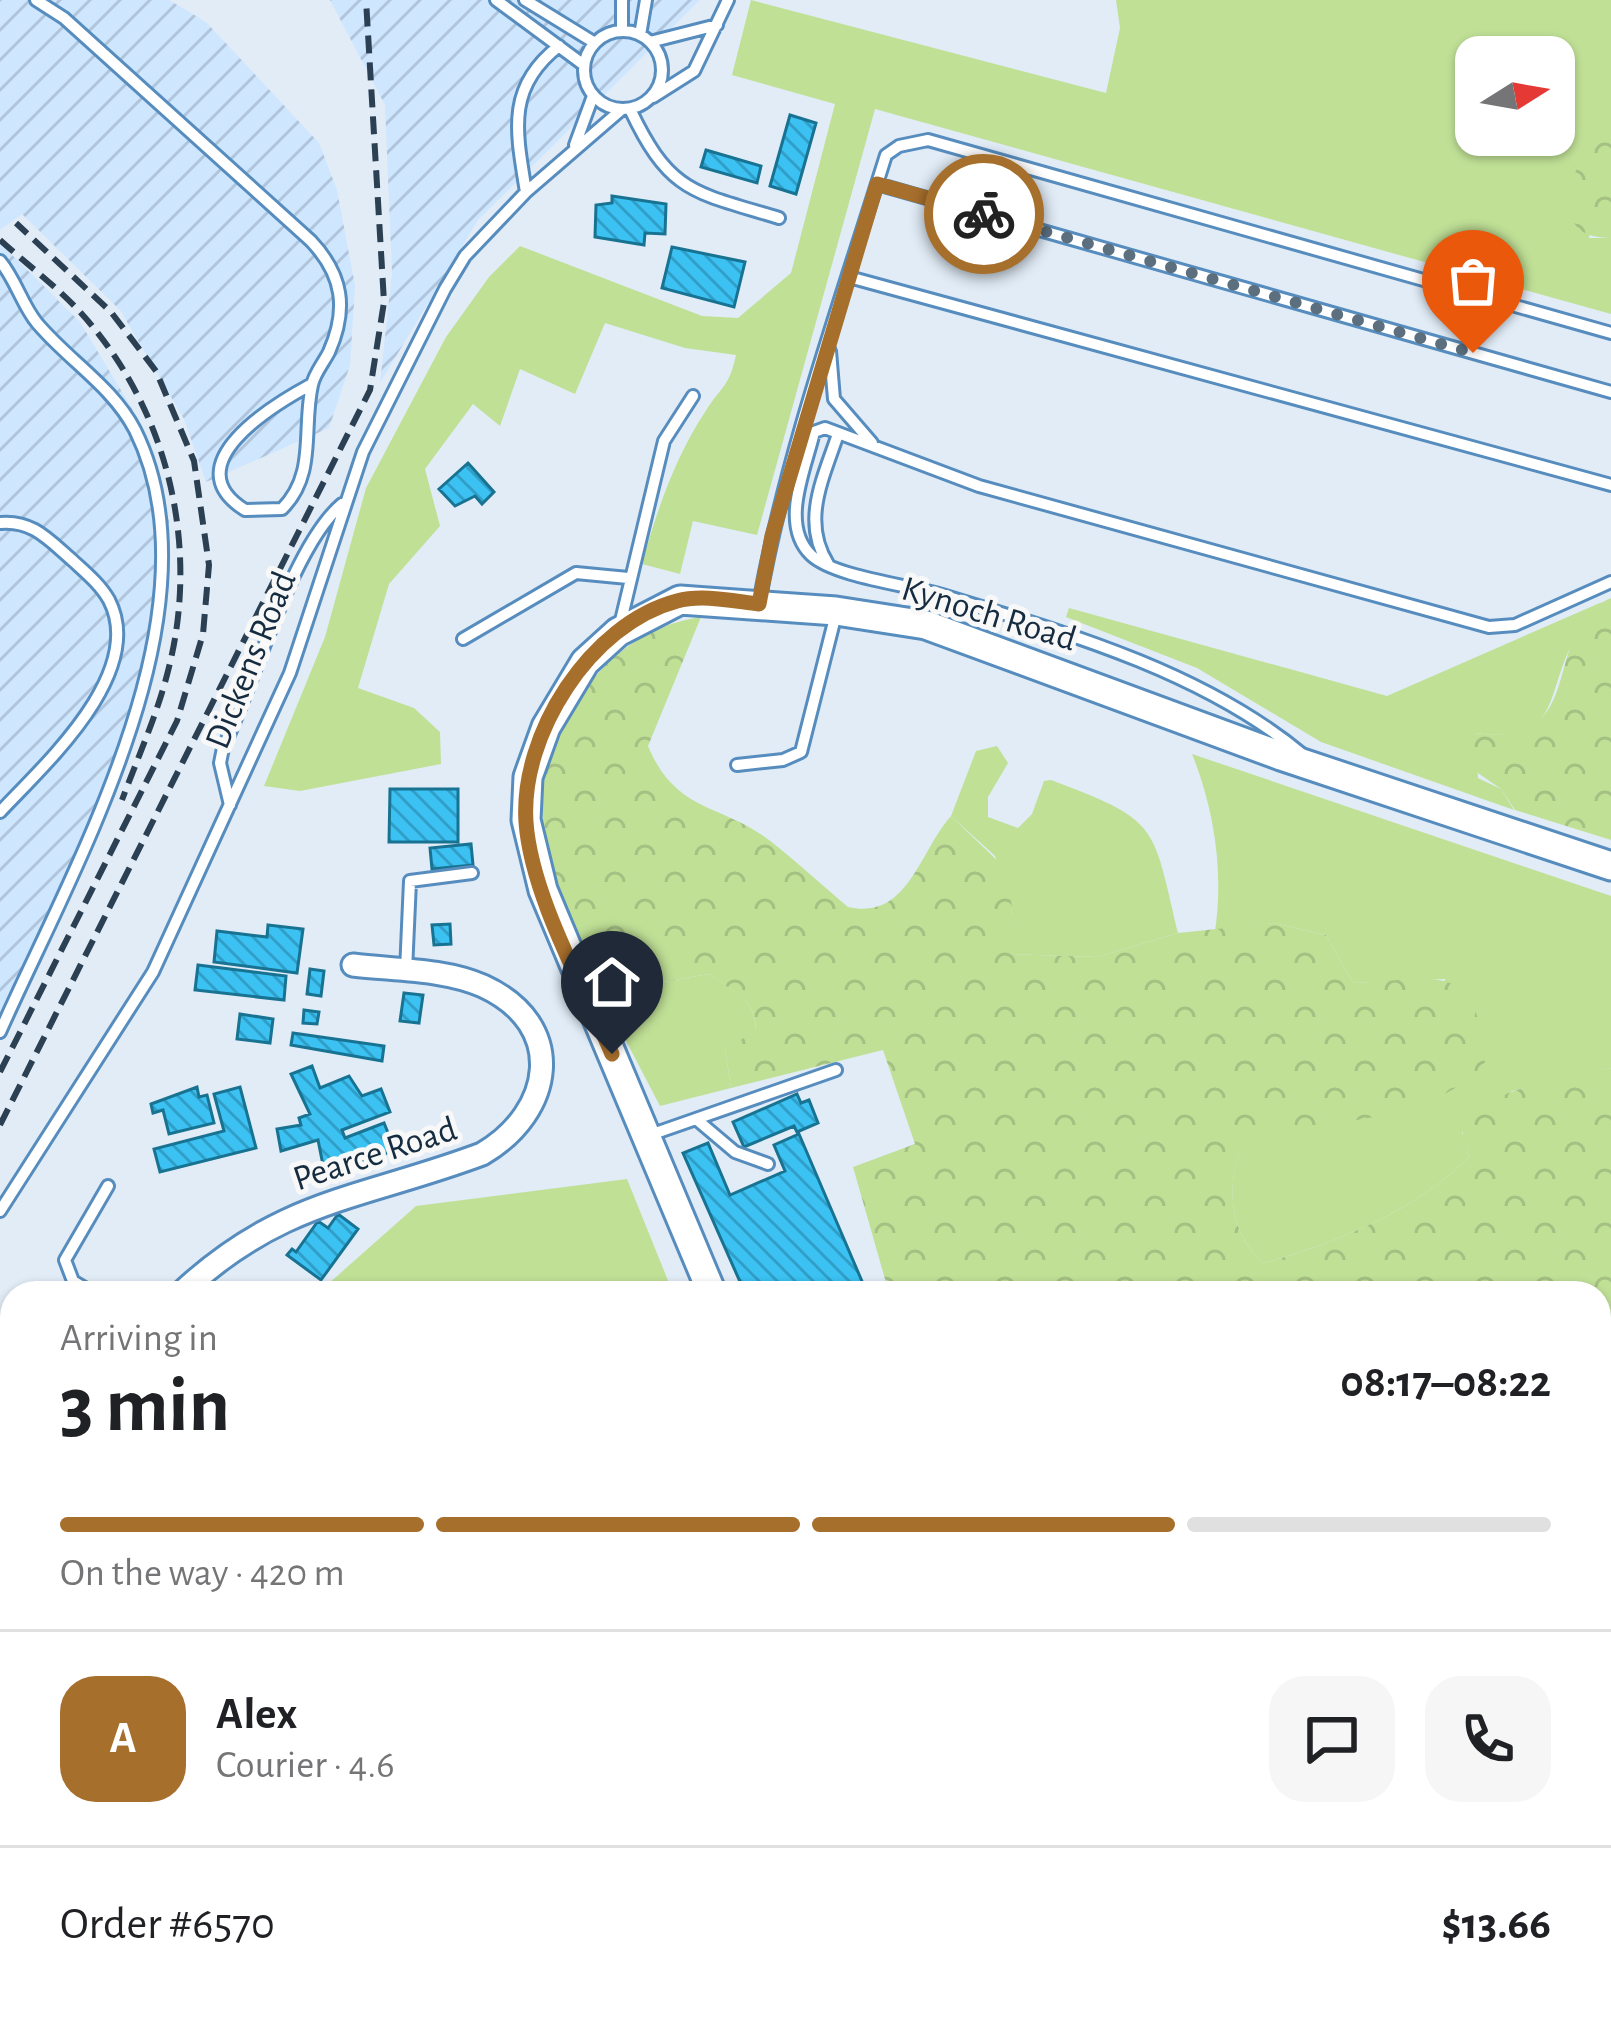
<!DOCTYPE html>
<meta charset="utf-8">
<style>
:root{--surface:#fff;--page:#f6f6f6;--text:#202124;--muted:#757577;--line:#e0e0e0;--accent:#a76f2c}
body{margin:0;font-family:"Alegreya Sans",sans-serif;background:var(--page);color:var(--text);height:100vh;display:flex;flex-direction:column;font-size:45px;white-space:nowrap}
*{box-sizing:border-box;margin:0}
p{font-size:39px;color:var(--muted)}
.icon{flex:none;width:66px;height:66px;fill:none;stroke:currentColor;stroke-width:2;stroke-linecap:round;stroke-linejoin:round}
.map{position:relative;flex:1;overflow:hidden}
.side{position:absolute;left:0px;top:1281px;width:1611px;height:747px;display:flex;flex-direction:column;background:var(--surface);border-radius:36px 36px 0 0;box-shadow:0 3px 9px #0004}
.side>*{flex:none}
.needle{width:78px;rotate:79deg}
.controls{position:absolute;left:1455px;top:36px;display:grid;gap:24px}
.controls a{display:grid;place-items:center;width:120px;height:120px;border-radius:24px;background:var(--surface);box-shadow:0 3px 9px #0004;font-size:60px}
.pin{position:absolute;display:grid;place-items:center;width:102px;height:102px;color:#fff;margin:-123px -51px;border-radius:50% 50% 50% 0;rotate:-45deg;box-shadow:0 0 12px #0007}
.pin .icon{rotate:45deg}
.courier{position:absolute;display:grid;place-items:center;width:120px;height:120px;margin:-60px;border:9px solid #a76f2c;border-radius:50%;background:#fff;color:#222;box-shadow:0 3px 15px #0007}
.overview em{font-style:normal;font-weight:700}
.overview div{display:flex;flex-direction:column-reverse}
.overview{display:flex;align-items:center;justify-content:space-between;height:204px;padding:0 60px}
h1{font-size:78px;font-weight:700;line-height:90px}
.bar{display:grid;grid-template-columns:repeat(4,1fr);gap:18px 12px;align-content:center;height:144px;padding:0 60px}
.bar i{height:15px;border-radius:9px;background:var(--line)}
.bar .on{background:var(--accent)}
.bar p{grid-column:span 4}
.line{display:flex;align-items:center;gap:30px;padding:0 60px;border-top:3px solid var(--line)}
.line div{flex:1}
.round{display:grid;place-items:center;flex:none;width:126px;height:126px;border-radius:36px;background:var(--page)}
.map>svg:first-child{display:block}
.industrial{fill:url(#industrial-furrows)}
.green{fill:#c0e096;fill-rule:evenodd}
.forest{fill:url(#forest-crowns)}
.building{fill:url(#building-back-hatch);stroke:#187392;stroke-width:3}
.lines{fill:none;stroke-linecap:round;stroke-linejoin:round}
.lane-casing{stroke:#578dbe;stroke-width:16}
.street-casing{stroke:#578dbe;stroke-width:27}
.secondary-casing{stroke:#578dbe;stroke-width:33}
.lane{stroke:#fff;stroke-width:10}
.street{stroke:#fff;stroke-width:21}
.secondary{stroke:#fff;stroke-width:27}
.rail{stroke:#2c4053;stroke-width:6;stroke-dasharray:18 9;stroke-linecap:butt}
.done{stroke:#5c6f7f;stroke-width:12;stroke-dasharray:0 21.6}
.route{stroke:#a76f2c;stroke-width:15}
.labels{text-anchor:middle;dominant-baseline:central;stroke-width:10;stroke-linejoin:round;paint-order:stroke}
.street-label{font-size:36px;fill:#152b3f;stroke:#f8f8f8}
</style>
<div class="map">
<svg width="1611" height="2027" viewBox="0 0 1611 2027">
<defs>
<pattern id="industrial-furrows" width="10" height="10" patternUnits="userSpaceOnUse" patternTransform="scale(3)"><rect width="10" height="10" fill="#cee6fe"/><path d="M-1 1l2-2M0 10L10 0M9 11l2-2" fill="none" stroke="#b0c5db"/></pattern>
<pattern id="forest-crowns" width="20" height="18" patternUnits="userSpaceOnUse" patternTransform="scale(3)"><rect width="20" height="18" fill="#c0e096"/><path d="M2 6a3 3 0 1 1 6 0M12 15a3 3 0 1 1 6 0" fill="none" stroke="#a4c082"/></pattern>
<pattern id="building-back-hatch" width="6" height="6" patternUnits="userSpaceOnUse" patternTransform="scale(3)"><rect width="6" height="6" fill="#3bc2f3"/><path d="M-1 5l2 2M0 0l6 6M5-1l2 2" fill="none" stroke="#309ec6"/></pattern>
</defs>
<rect width="100%" height="100%" fill="#e1ecf7"/>
<path class="industrial" d="M0,0H169L206,22L319,143L337,190L355,286L350,365L329,428L206,482L184,419L120,310L22,214L0,230Z
M330,0H700L478,220L380,383L392,273L385,105Z
M0,243L80,322L137,417L169,521L154,680L0,1033Z"/>
<path class="green" d="M751,0L1106,93L1120,28L1116,0H1611V131L1589,238H1611V314L875,109L757,535L693,521L680,574L642,564C656,513 675,457 705,412C721,386 729,388 736,355L685,348L605,323L575,394L520,369L500,426L473,404L425,469L440,526L389,584L358,688L414,708L440,732L441,764L300,791L264,786L325,637L366,488L446,337L489,277L520,246L702,316L738,318L791,273L835,104L732,75ZM1476,57H1554V135H1476Z
M1602,602C1592,615 1580,628 1573,642C1544,697 1561,745 1475,733L1478,778L1501,789L1514,810L1321,742L1197,668L1066,617L1069,608L1387,696Z
M997,746L1008,763L988,797V817L1018,828L1032,814L1044,781L1051,780C1159,821 1152,822 1178,933L1097,957L1008,954L1012,906L995,856L951,816L976,751Z
M1192,754L1611,896V1068L1512,1091L1462,1132L1469,1157C1416,1211 1336,1243 1264,1263C1227,1233 1226,1181 1244,1139L1289,1127L1446,979L1353,983L1326,935L1274,923L1215,931C1224,871 1214,809 1192,754Z
M709,974C734,992 756,999 756,1032L725,1049L731,1088L660,1106L598,987L628,988Z
M627,1179L673,1293H318L416,1206Z"/>
<path class="forest" d="M1611,131V238C1548,238 1572,181 1586,142Z
M1611,598V840L1515,810L1501,789L1462,762L1464,744L1475,733C1593,750 1537,630 1611,598Z
M701,617L648,746C676,813 720,803 769,840C796,861 822,885 848,907C908,921 920,850 951,816L1004,867L1012,906L1009,954L1097,957L1178,933L1274,923L1326,935L1353,983C1438,980 1477,958 1485,1062C1432,1127 1319,1118 1244,1140C1226,1181 1227,1233 1264,1263C1336,1243 1416,1211 1469,1157C1467,1148 1461,1137 1463,1129C1469,1091 1579,1075 1611,1068V1470L1599,1471V1293H889L853,1167L915,1144L883,1050L731,1088L725,1049L756,1031C756,999 733,992 709,974L628,988L598,987C552,877 502,784 593,679C623,645 655,624 701,617Z
M1611,1514V2027H1568L1564,2016H1599V1515Z"/>
<path class="building" d="M790,115L816,123L796,194L770,186Z
M706,150L761,166L757,183L701,167Z
M612,196L666,204L665,234L645,233L644,245L595,237L596,205L612,203Z
M672,247L745,262L734,307L662,288Z
M468,463L494,492L482,504L475,496L455,506L439,489Z
M390,789H458V842H389Z
M471,844L473,865L432,869L430,848Z
M450,924L451,944L434,945L432,925Z
M268,925L303,929L297,973L214,962L217,931L267,937Z
M198,965L286,976L284,1000L195,990Z
M310,969L324,971L321,996L307,994Z
M404,993L423,995L419,1023L400,1021Z
M304,1010L319,1012L317,1024L303,1023Z
M240,1014L273,1019L270,1043L237,1039Z
M293,1033L384,1046L382,1061L291,1045Z
M312,1066L320,1088L349,1076L362,1096L381,1089L390,1112L342,1130L345,1138L384,1123L395,1150L325,1175L318,1140L281,1151L277,1129L301,1125L299,1118L310,1114L291,1074Z
M197,1087L199,1097L207,1095L214,1123L169,1134L163,1110L153,1113L151,1104Z
M240,1087L256,1148L160,1172L154,1149L224,1131L214,1094Z
M797,1094L801,1103L809,1100L818,1123L797,1132L794,1126L744,1147L733,1122Z
M799,1134L867,1293H745L683,1153L708,1143L730,1195L785,1171L774,1145Z
M338,1214L358,1229L321,1280L287,1255L292,1249L296,1252L318,1221L328,1228Z"/>
<g class="lines">
<g class="lane-casing">
<path id="lane" d="M36,0L64,18L311,241C343,275 348,309 329,352C324,362 314,374 312,385C302,429 317,474 282,509L245,510C173,465 273,405 312,384
M496,0L584,65
M525,0L595,43
M584 70a39 39 0 1 1 78 0a39 39 0 1 1-78 0Z
M622,31V0
M640,35L646,0
M650,42L717,25
M653,97L694,71L728,0
M630,109C670,194 694,192 779,218
M575,145L593,96
M877,184L1611,392
M526,192C516,131 506,87 559,46
M0,261C16,280 22,305 37,323C69,361 112,386 135,430C224,609 73,867 0,1032
M849,277L1611,485
M830,351L834,399L872,443
M0,523C32,520 48,539 71,559C85,572 100,584 109,600C147,673 44,765 0,812
M828,564C801,521 823,479 838,434
M759,603C787,450 840,303 886,155L899,146L928,140L1611,333
M619,629L664,441L693,396
M463,639L576,573L628,578
M1302,754C1202,671 1064,632 942,595C909,585 834,577 811,555C779,524 806,468 814,432L825,428L979,486L1489,627L1515,625L1611,582
M737,765L783,760L801,752L836,614
M230,805L220,763L223,748C254,684 292,546 342,504
M406,971L410,881L472,873
M696,1119L735,1152L768,1164
M650,1135L836,1070
M0,1211L153,972L290,673L363,452L445,289L465,256L526,192L621,110
M93,1293L73,1281L65,1260L108,1186
M0,1362L12,1374
M0,1668L12,1669
M0,1964L12,1968
M163,2016L198,2027
M1331,2016L1334,2027
M1451,2016L1454,2027
M900,2027L904,2016"/>
</g>
<g class="street-casing">
<path id="street" d="M181,1293C281,1199 362,1199 482,1154C554,1112 568,1025 483,986C445,969 395,970 353,965
M0,1411L12,1394
M0,1440L12,1458"/>
</g>
<g class="secondary-casing">
<path id="secondary" d="M712,1293L543,890L526,820L528,777L546,727L585,662L618,632L680,600L836,611L926,625L1281,756L1611,866
M1133,2016L1136,2027"/>
</g>
<use href="#lane" class="lane"/>
<use href="#street" class="street"/>
<use href="#secondary" class="secondary"/>
<path class="rail" d="M0,240C31,268 67,294 93,327C171,422 199,552 168,671C157,715 138,757 122,800
M0,1072L177,721L203,634L209,565L194,461L156,371L111,312L16,223
M0,1125L370,390L384,302L366,0
M1599,1491L1611,1490
M0,1759L12,1760"/>
</g>
<g class="lines">
<path class="done" d="M984,214L1473,353"/>
<path class="route" d="M612,1054C583,986 531,895 526,822C520,735 590,624 677,601C702,594 733,601 759,604L772,536L877,184L984,214"/>
</g>
<g class="labels">
<g class="street-label">
<text transform="translate(989 614) rotate(17)">Kynoch Road</text>
<text transform="translate(251 660) rotate(-68)">Dickens Road</text>
<text transform="translate(375 1154) rotate(-18)">Pearce Road</text>
</g>
</g>
</svg>
<div class="controls">
<a><svg class="needle" viewBox="-14 -14 28 28"><path d="M0-13l5 13h-10z" fill="#e53935"/><path d="M0 13l5-13h-10z" fill="#757577"/></svg></a>
</div>
<div class="pin" style="left:1473px;top:353px;background:#ea580c"><svg class="icon" aria-label="bag" viewBox="0 0 24 24"><path d="M5 8h14l-1 12H6zM9 8a3 3 0 0 1 6 0"/></svg></div>
<div class="pin" style="left:612px;top:1054px;background:#1f2937"><svg class="icon" aria-label="home" viewBox="0 0 24 24"><path d="M3 11l9-7 9 7M6 9v11h12V9"/></svg></div>
<div class="courier" style="left:984px;top:214px"><svg class="icon" aria-label="bike" viewBox="0 0 24 24"><circle cx="6" cy="16" r="4"/><circle cx="18" cy="16" r="4"/><path d="M6 16l4-8h5l3 8M10 8l3 8H6M13 5h3"/></svg></div>
<section class="side">
<div class="overview"><div><h1>3 min</h1><p>Arriving in</p></div><em>08:17–08:22</em></div>
<div class="bar"><i class="on"></i><i class="on"></i><i class="on"></i><i></i><p>On the way · 420 m</p></div>
<div class="line" style="height:216px"><b class="round" style="background:var(--accent);color:#fff">A</b><div><b>Alex</b><p>Courier · 4.6</p></div><a class="round"><svg class="icon" aria-label="chat" viewBox="0 0 24 24"><path d="M4 5h16v11H9l-5 4z"/></svg></a><a class="round"><svg class="icon" aria-label="phone" viewBox="0 0 24 24"><path d="M5 4h4l2 5-3 2q2 4 5 5l2-3 5 2v4C11 20 4 13 5 4z"/></svg></a></div>
<div class="line" style="height:156px"><div>Order #6570</div><b>$13.66</b></div>
</section>
</div>
